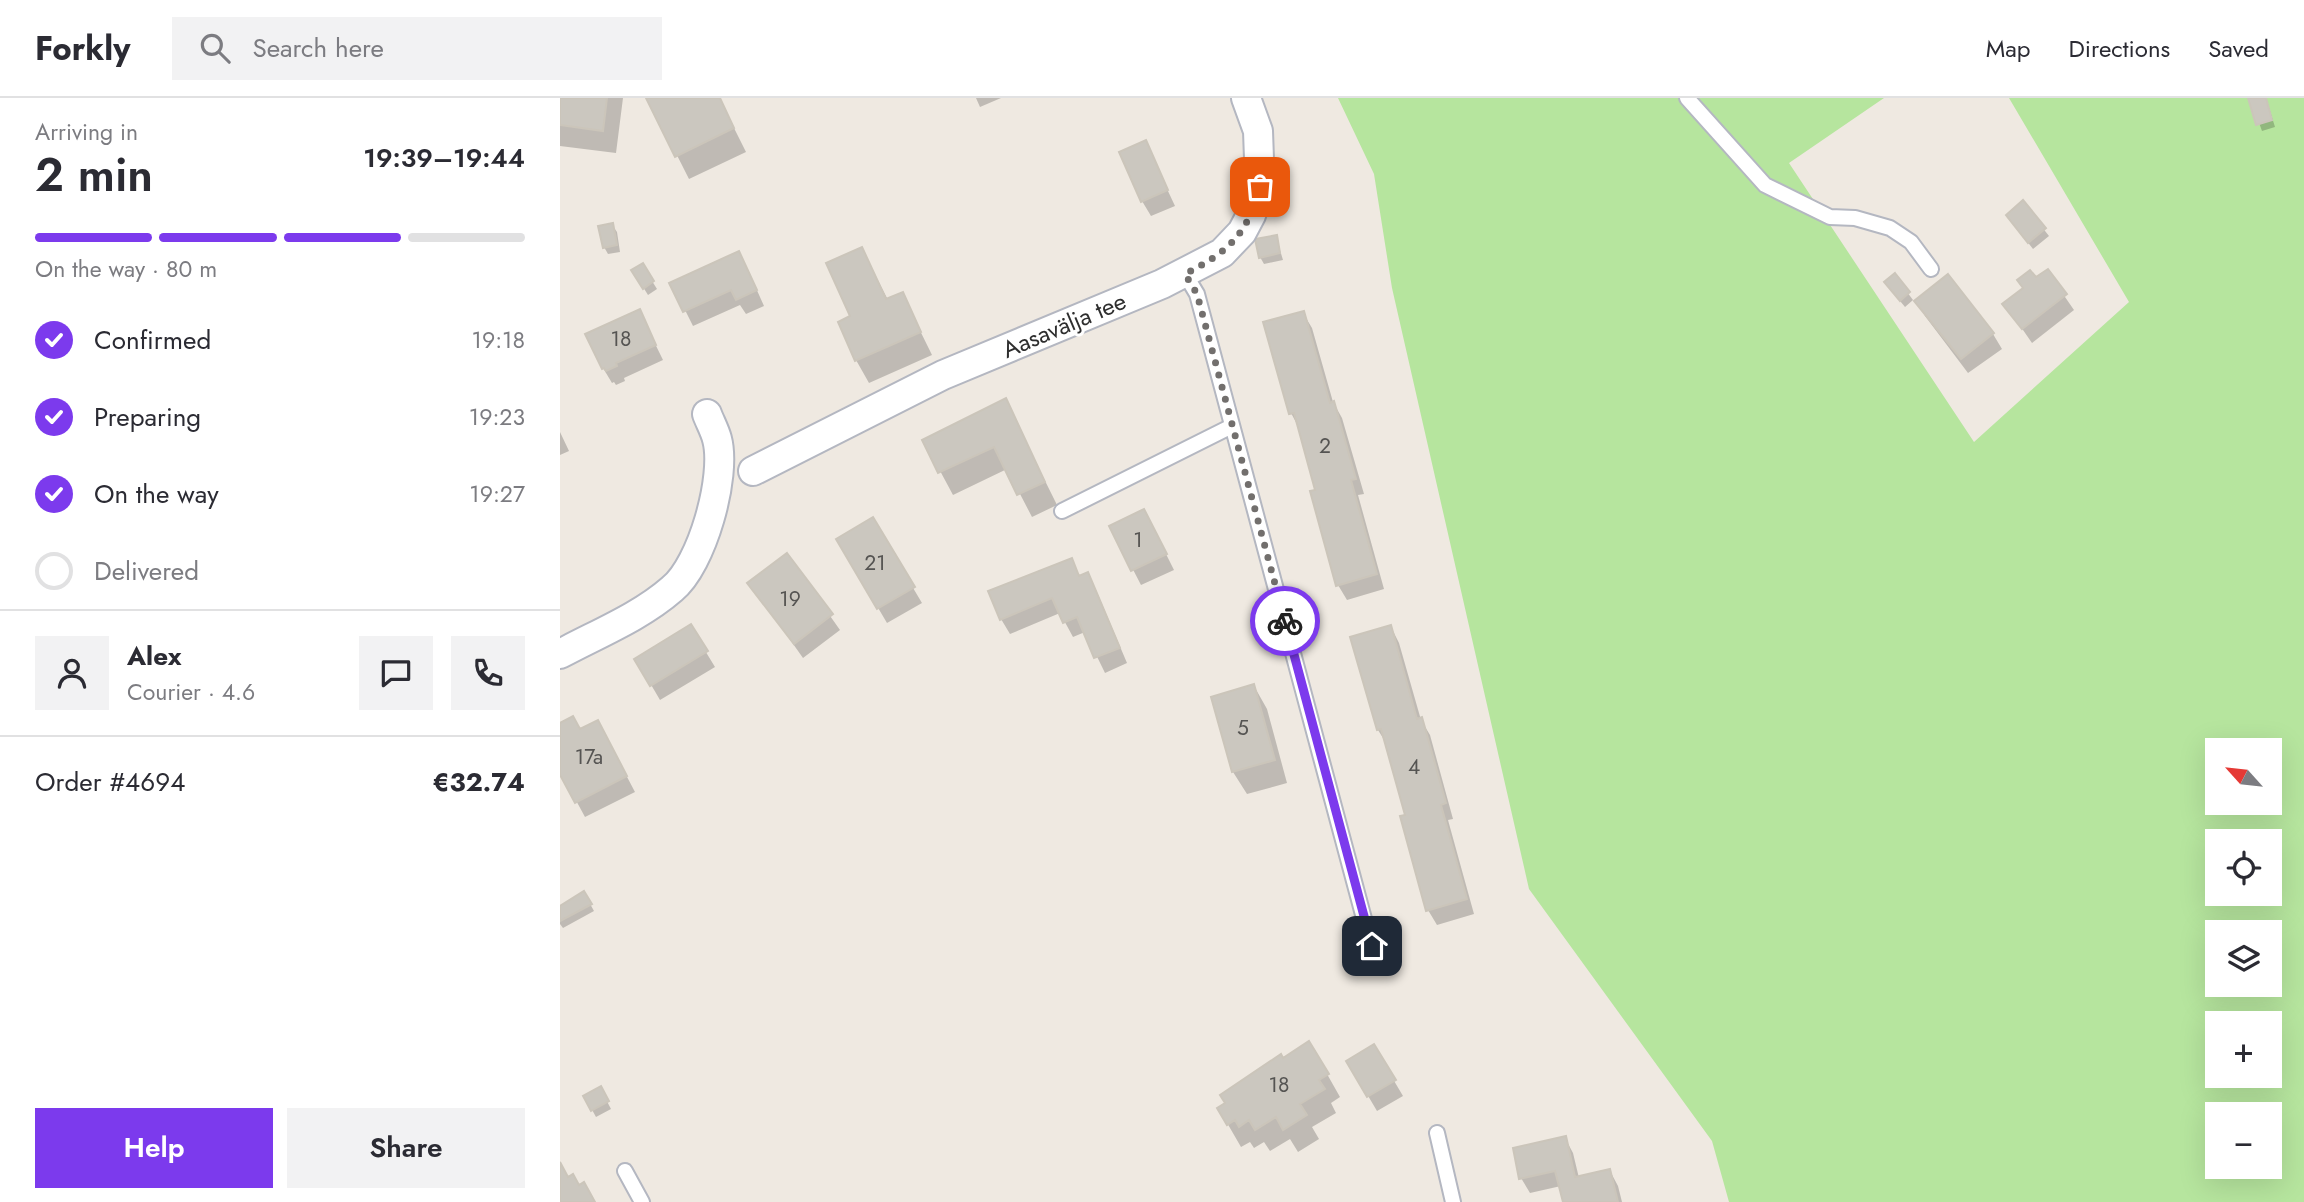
<!DOCTYPE html>
<meta charset="utf-8">
<style>
:root{--surface:#fff;--page:#f2f2f3;--text:#2b2b33;--muted:#7c7c81;--line:#e1e1e2;--accent:#7c3aed}
body{margin:0;font-family:Jost,sans-serif;background:var(--page);color:var(--text);height:100vh;display:flex;flex-direction:column;font-size:26px;white-space:nowrap}
*{box-sizing:border-box;margin:0}
p{font-size:23px;color:var(--muted)}
.icon{flex:none;width:38px;height:38px;fill:none;stroke:currentColor;stroke-width:2;stroke-linecap:round;stroke-linejoin:round}
.map{position:relative;flex:1;overflow:hidden}
.drawer{display:flex;flex-direction:column;background:var(--surface);width:560px}
.drawer>*{flex:none}
.needle{width:46px;rotate:297deg}
.controls{position:absolute;left:1645px;top:640px;display:grid;gap:14px}
.controls a{display:grid;place-items:center;width:77px;height:77px;border-radius:0px;background:var(--surface);box-shadow:0 7px 28px #0002;font-size:35px}
.pin{position:absolute;display:grid;place-items:center;width:60px;height:60px;color:#fff;margin:-30px;border-radius:14px;box-shadow:0 4px 10px #0006}
.courier{position:absolute;display:grid;place-items:center;width:70px;height:70px;margin:-35px;border:5px solid #7c3aed;border-radius:50%;background:#fff;color:#222;box-shadow:0 2px 9px #0007}
.overview em{font-style:normal;font-weight:600}
.overview div{display:flex;flex-direction:column-reverse}
.overview{display:flex;align-items:center;justify-content:space-between;height:119px;padding:0 35px}
h1{font-size:46px;font-weight:600;line-height:52px}
.bar{display:grid;grid-template-columns:repeat(4,1fr);gap:10px 7px;align-content:center;height:84px;padding:0 35px}
.bar i{height:9px;border-radius:5px;background:var(--line)}
.bar .selected{background:var(--accent)}
.bar p{grid-column:span 4}
.line{display:flex;align-items:center;gap:18px;padding:0 35px;border-top:2px solid var(--line)}
.line div{flex:1}
.round{display:grid;place-items:center;flex:none;width:74px;height:74px;border-radius:0px;background:var(--page)}
ol{padding:0 35px;list-style:none}
li{display:flex;align-items:center;gap:21px;height:77px}
li p{margin-inline-start:auto}
li .icon{padding:7px;border-radius:50%;background:var(--accent);color:#fff;stroke-width:4}
li:last-child{color:var(--muted)}
li i{width:38px;height:38px;border:4px solid var(--line);border-radius:50%}
.action{display:flex;gap:14px;margin-top:auto;padding:14px 35px}
.action a{flex:1;height:80px;border-radius:0px;background:var(--accent);color:#fff;font-size:28px;font-weight:600;line-height:80px;text-align:center}
.action a+a{background:var(--page);color:var(--text)}
header{display:flex;align-items:center;gap:42px;box-sizing:border-box;height:98px;padding:0 35px;background:var(--surface);border-bottom:2px solid var(--line)}
header strong{font-size:33px}
nav{display:flex;gap:38px;margin-inline-start:auto;font-size:24px}
.search{width:490px;height:63px;background:var(--page);display:flex;align-items:center;gap:18px;box-sizing:border-box;padding:0 24px;border-radius:0px;color:var(--muted);font-size:26px}
main{display:flex;flex:1;min-height:0}
.map>svg:first-child{display:block}
.green{fill:#b6e59e;fill-rule:evenodd}
.shadow{fill:#0003}
.building{fill:#cbc7bf;stroke:#cbc5ba;stroke-width:2}
.lines{fill:none;stroke-linecap:round;stroke-linejoin:round}
.lane-casing{stroke:#b4b7c1;stroke-width:18}
.street-casing{stroke:#b4b7c1;stroke-width:32}
.lane{stroke:#fff;stroke-width:14}
.street{stroke:#fff;stroke-width:28}
.done{stroke:#726f6d;stroke-width:7;stroke-dasharray:0 12.6}
.route{stroke:#7c3aed;stroke-width:9}
.labels{text-anchor:middle;dominant-baseline:central;stroke-width:6;stroke-linejoin:round;paint-order:stroke}
.number-label{font-size:21px;fill:#555452}
.street-label{font-size:24px;fill:#2e2e2e;stroke:#fff}
</style>
<header>
<strong>Forkly</strong>
<div class="search"><svg class="icon" aria-label="search" viewBox="0 0 24 24"><circle cx="10" cy="10" r="6"/><path d="M15 15l6 6"/></svg>Search here</div>
<nav><a>Map</a><a>Directions</a><a>Saved</a></nav>
</header>
<main>
<section class="drawer">
<div class="overview"><div><h1>2 min</h1><p>Arriving in</p></div><em>19:39–19:44</em></div>
<div class="bar"><i class="selected"></i><i class="selected"></i><i class="selected"></i><i></i><p>On the way · 80 m</p></div>
<ol>
<li><svg class="icon" aria-label="check" viewBox="0 0 24 24"><path d="M5 12l5 5 9-10"/></svg>Confirmed<p>19:18</p></li>
<li><svg class="icon" aria-label="check" viewBox="0 0 24 24"><path d="M5 12l5 5 9-10"/></svg>Preparing<p>19:23</p></li>
<li><svg class="icon" aria-label="check" viewBox="0 0 24 24"><path d="M5 12l5 5 9-10"/></svg>On the way<p>19:27</p></li>
<li><i></i>Delivered</li>
</ol>
<div class="line" style="height:126px"><a class="round"><svg class="icon" aria-label="person" viewBox="0 0 24 24"><circle cx="12" cy="8" r="4"/><path d="M4 21q1-7 8-7t8 7"/></svg></a><div><b>Alex</b><p>Courier · 4.6</p></div><a class="round"><svg class="icon" aria-label="chat" viewBox="0 0 24 24"><path d="M4 5h16v11H9l-5 4z"/></svg></a><a class="round"><svg class="icon" aria-label="phone" viewBox="0 0 24 24"><path d="M5 4h4l2 5-3 2q2 4 5 5l2-3 5 2v4C11 20 4 13 5 4z"/></svg></a></div>
<div class="line" style="height:91px"><div>Order #4694</div><b>€32.74</b></div>
<div class="action"><a>Help</a><a>Share</a></div>
</section>
<div class="map">
<svg width="1744" height="1104" viewBox="0 0 1744 1104">
<rect width="100%" height="100%" fill="#efe9e1"/>
<path class="green" d="M778,0H1324L1229,65L1414,344L1569,204L1449,0H1744V1104H1169L1152,1043L969,791L832,190L814,76ZM1657,653H1710V705H1657ZM1657,744H1710V796H1657ZM1657,835H1710V887H1657ZM1657,926H1710V978H1657ZM1657,1017H1710V1069H1657Z"/>
<path class="shadow" d="M0,0H63L56,55L0,48Z
M88,0H159L186,54L129,81Z
M416,0H441L420,9Z
M1690,0H1706L1715,29L1702,33Z
M585,44L615,108L591,118L582,103Z
M1463,105L1489,138L1473,151L1452,124Z
M52,127L57,134L60,154L48,156L44,149Z
M716,139L723,162L704,166L700,159Z
M302,151L328,202L342,196L372,257L309,285L296,262L293,219Z
M82,167L97,191L88,197L73,173Z
M187,170L204,208L186,216L180,207L133,228L112,186Z
M1487,173L1514,212L1472,245L1445,206Z
M1335,178L1353,202L1345,209L1331,192Z
M1389,179L1433,236L1442,251L1408,275L1365,218L1357,203Z
M79,213L103,262L64,280L65,283L56,287L54,284L52,285L43,270Z
M743,215L752,230L773,304L782,320L804,396L798,397L824,491L787,502L778,487L757,393L739,330L731,315Z
M445,302L497,407L472,419L447,371L393,397L364,343Z
M0,334L9,353L0,357Z
M312,421L362,505L327,525L278,442Z
M592,428L614,472L581,487L551,429Z
M227,457L280,532L243,560L190,485Z
M511,462L520,479L527,477L536,492L567,565L545,575L525,534L513,539L500,515L450,536L441,521Z
M130,528L155,569L100,602L76,561Z
M831,529L839,545L861,622L870,637L893,721L888,722L914,816L877,827L868,812L847,718L828,648L818,632L793,540Z
M694,588L707,611L727,685L687,696L673,674Z
M0,627L46,639L75,694L25,719L0,673Z
M24,795L34,813L3,830L0,826V810Z
M814,949L843,998L817,1013L788,964Z
M723,962L767,976L780,999L771,1005L776,1015L752,1029L759,1041L738,1054L730,1041L710,1053L704,1044L694,1050L690,1044L681,1049L659,1011Z
M40,990L51,1011L36,1019L25,999Z
M1005,1040L1013,1055L1019,1080L1050,1073L1058,1088L1062,1104H1004L1001,1088L970,1095L961,1080Z"/>
<path class="building" d="M0,0H47L43,33L0,27Z
M86,0H160L174,30L115,59Z
M1688,0H1706L1712,22L1696,27Z
M586,42L608,92L581,104L559,54Z
M1463,102L1486,130L1468,145L1446,117Z
M53,125L57,147L43,150L38,128Z
M717,137L720,155L699,160L695,141Z
M302,149L326,201L343,194L361,234L295,263L278,224L290,218L266,165Z
M179,153L197,192L176,202L171,192L123,214L109,185Z
M83,165L94,183L83,191L71,172Z
M1488,171L1507,196L1462,231L1442,206L1463,190L1457,182L1470,172L1476,179Z
M1335,175L1350,194L1340,203L1324,184Z
M1388,176L1434,235L1401,261L1354,203Z
M80,211L96,247L56,265L57,268L46,273L44,270L42,271L25,236Z
M744,213L770,305L774,303L796,381L791,382L817,476L776,488L750,393L755,392L734,315L729,316L703,224Z
M446,300L485,384L457,397L434,349L378,375L362,342Z
M584,411L607,456L571,473L549,428Z
M313,419L355,489L317,511L276,441Z
M227,455L273,516L234,546L187,485Z
M512,460L519,478L528,474L560,550L534,560L517,519L503,525L492,500L440,522L428,493Z
M131,526L148,553L90,588L74,561Z
M831,527L857,621L862,619L886,705L881,707L907,801L866,813L840,718L845,717L821,631L817,632L790,539Z
M694,586L715,662L672,674L651,599Z
M13,618L20,631L38,622L67,678L15,705L0,677V625Z
M24,793L32,806L0,823V808Z
M749,943L769,976L759,982L765,991L740,1006L747,1017L723,1032L716,1019L695,1032L689,1022L679,1029L675,1022L667,1027L657,1010L665,1005L660,997L721,956L723,960Z
M814,946L836,982L807,999L786,963Z
M41,988L49,1003L31,1013L23,998Z
M1006,1038L1015,1079L1050,1071L1058,1104H1003L995,1073L959,1081L953,1050Z
M0,1064L8,1079L13,1076L19,1087L24,1084L35,1104H0Z"/>
<g class="lines">
<g class="lane-casing">
<path id="lane" d="M1127,0L1205,87L1270,119L1295,120L1330,130L1351,144L1371,171
M625,176L637,196L814,858
M502,413L672,328
M877,1035L893,1104
M65,1073L82,1104"/>
</g>
<g class="street-casing">
<path id="street" d="M193,373L383,277L602,186L662,155L682,134L691,117L700,89L698,33L686,0
M0,556C37,536 80,519 112,491C142,467 167,378 157,341C155,333 150,324 147,316"/>
</g>
<use href="#lane" class="lane"/>
<use href="#street" class="street"/>
</g>
<g class="lines">
<path class="done" d="M700,89C688,136 667,155 625,176L637,196L725,523"/>
<path class="route" d="M725,523L812,848"/>
</g>
<g class="labels">
<g class="number-label">
<text x="61" y="241">18</text>
<text x="765" y="348">2</text>
<text x="578" y="442">1</text>
<text x="315" y="465">21</text>
<text x="230" y="501">19</text>
<text x="683" y="630">5</text>
<text x="29" y="659">17a</text>
<text x="854" y="669">4</text>
<text x="719" y="987">18</text>
</g>
<g class="street-label">
<text transform="translate(504 227) rotate(-23)">Aasavälja tee</text>
</g>
</g>
</svg>
<div class="controls">
<a><svg class="needle" viewBox="-14 -14 28 28"><path d="M0-13l5 13h-10z" fill="#e53935"/><path d="M0 13l5-13h-10z" fill="#7c7c81"/></svg></a>
<a><svg class="icon" aria-label="locate" viewBox="0 0 24 24"><circle cx="12" cy="12" r="6"/><path d="M12 2v4M12 18v4M2 12h4M18 12h4"/></svg></a>
<a><svg class="icon" aria-label="layers" viewBox="0 0 24 24"><path d="M12 4l9 5-9 5-9-5zM3 14l9 5 9-5"/></svg></a>
<a>+</a>
<a>−</a>
</div>
<div class="pin" style="left:700px;top:89px;background:#ea580c"><svg class="icon" aria-label="bag" viewBox="0 0 24 24"><path d="M5 8h14l-1 12H6zM9 8a3 3 0 0 1 6 0"/></svg></div>
<div class="pin" style="left:812px;top:848px;background:#1f2937"><svg class="icon" aria-label="home" viewBox="0 0 24 24"><path d="M3 11l9-7 9 7M6 9v11h12V9"/></svg></div>
<div class="courier" style="left:725px;top:523px"><svg class="icon" aria-label="bike" viewBox="0 0 24 24"><circle cx="6" cy="16" r="4"/><circle cx="18" cy="16" r="4"/><path d="M6 16l4-8h5l3 8M10 8l3 8H6M13 5h3"/></svg></div>
</div>
</main>
